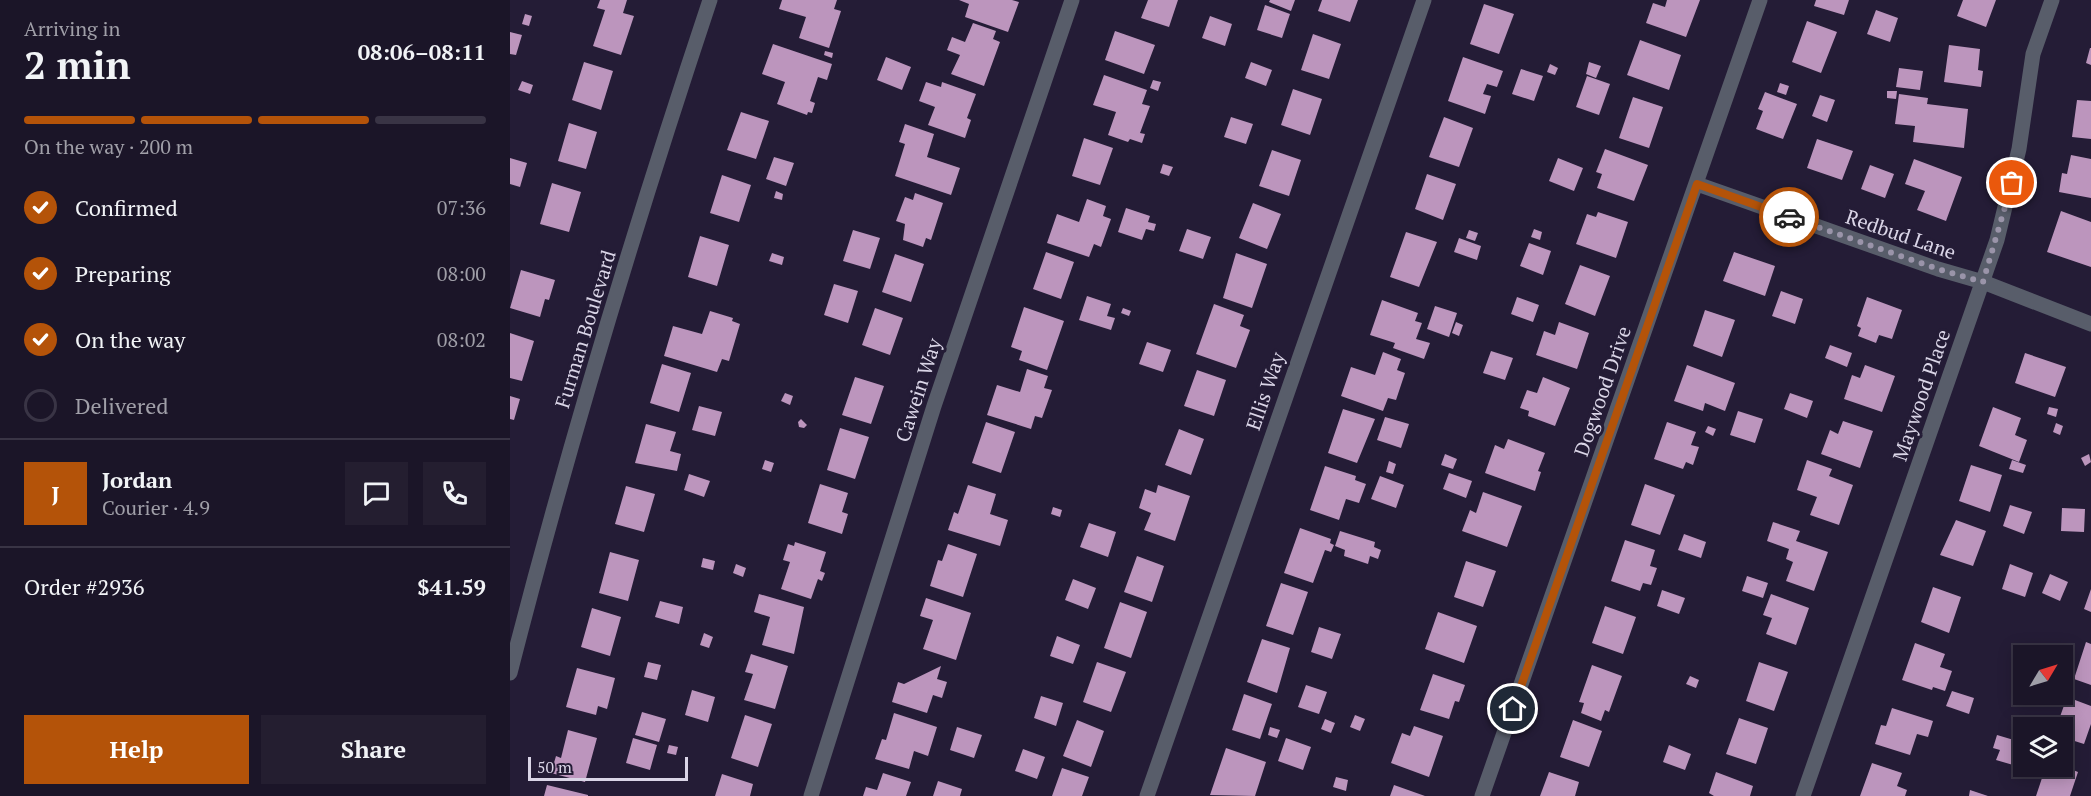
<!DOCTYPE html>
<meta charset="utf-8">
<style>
:root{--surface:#1b1528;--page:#241e30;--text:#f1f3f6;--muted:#a09fa8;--line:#393445;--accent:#b45309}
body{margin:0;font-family:"PT Serif",serif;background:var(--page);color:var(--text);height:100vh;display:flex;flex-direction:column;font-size:22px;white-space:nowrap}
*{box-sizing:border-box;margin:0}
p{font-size:20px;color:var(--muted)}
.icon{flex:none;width:33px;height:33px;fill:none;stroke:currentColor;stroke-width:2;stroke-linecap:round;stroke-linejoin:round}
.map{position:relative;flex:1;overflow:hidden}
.sheet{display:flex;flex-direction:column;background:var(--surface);width:510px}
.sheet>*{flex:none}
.needle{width:39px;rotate:52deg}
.buttons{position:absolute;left:1503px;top:645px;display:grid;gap:12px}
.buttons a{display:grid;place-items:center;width:60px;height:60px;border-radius:0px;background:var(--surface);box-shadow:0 3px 15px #0003,0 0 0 2px var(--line);font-size:30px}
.scale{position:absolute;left:18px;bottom:15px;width:160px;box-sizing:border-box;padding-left:6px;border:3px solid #dad5e7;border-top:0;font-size:16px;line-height:21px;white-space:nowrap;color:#dad5e7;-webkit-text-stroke:4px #241c36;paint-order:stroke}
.pin{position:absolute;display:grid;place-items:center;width:51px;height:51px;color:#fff;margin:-26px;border:3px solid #fff;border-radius:50%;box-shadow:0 2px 6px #0007}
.courier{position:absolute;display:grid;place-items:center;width:60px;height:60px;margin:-30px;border:4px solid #b45309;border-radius:50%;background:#fff;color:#222;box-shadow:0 2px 8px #0007}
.overview em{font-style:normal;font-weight:700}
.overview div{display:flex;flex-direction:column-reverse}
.overview{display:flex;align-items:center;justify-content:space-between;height:102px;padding:0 24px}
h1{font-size:39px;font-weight:700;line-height:45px}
.bar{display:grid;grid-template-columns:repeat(4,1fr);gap:9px 6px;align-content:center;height:72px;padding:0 24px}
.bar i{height:8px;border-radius:4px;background:var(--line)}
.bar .selected{background:var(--accent)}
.bar p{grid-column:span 4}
.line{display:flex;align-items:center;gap:15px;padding:0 24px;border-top:2px solid var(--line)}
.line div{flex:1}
.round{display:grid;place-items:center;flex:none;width:63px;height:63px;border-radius:0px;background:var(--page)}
ol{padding:0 24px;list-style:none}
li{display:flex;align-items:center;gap:18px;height:66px}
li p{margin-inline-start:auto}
li .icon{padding:6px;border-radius:50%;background:var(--accent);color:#fff;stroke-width:4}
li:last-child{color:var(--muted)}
li i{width:33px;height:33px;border:3px solid var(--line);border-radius:50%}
.button{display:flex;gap:12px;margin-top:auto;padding:12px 24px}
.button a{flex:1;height:69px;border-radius:0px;background:var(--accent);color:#fff;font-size:24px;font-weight:700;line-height:69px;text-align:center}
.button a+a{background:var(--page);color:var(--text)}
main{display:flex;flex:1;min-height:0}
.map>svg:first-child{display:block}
.building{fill:#bc95bd}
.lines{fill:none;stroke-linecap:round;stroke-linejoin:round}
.minor{stroke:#585d6a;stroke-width:15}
.done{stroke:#9a94a9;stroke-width:6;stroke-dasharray:0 10.8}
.route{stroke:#b45309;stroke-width:8}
.labels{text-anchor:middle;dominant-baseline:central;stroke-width:6;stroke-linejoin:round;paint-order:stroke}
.street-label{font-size:20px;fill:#dad5e7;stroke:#241c36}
</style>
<main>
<section class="sheet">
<div class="overview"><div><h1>2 min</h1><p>Arriving in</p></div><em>08:06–08:11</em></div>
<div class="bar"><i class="selected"></i><i class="selected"></i><i class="selected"></i><i></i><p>On the way · 200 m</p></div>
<ol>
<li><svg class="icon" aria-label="check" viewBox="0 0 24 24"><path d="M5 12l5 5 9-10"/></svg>Confirmed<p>07:36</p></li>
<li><svg class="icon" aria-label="check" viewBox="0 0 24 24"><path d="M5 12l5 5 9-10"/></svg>Preparing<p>08:00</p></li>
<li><svg class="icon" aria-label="check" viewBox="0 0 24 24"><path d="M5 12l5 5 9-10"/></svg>On the way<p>08:02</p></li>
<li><i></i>Delivered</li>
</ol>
<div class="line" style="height:108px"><b class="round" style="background:var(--accent);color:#fff">J</b><div><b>Jordan</b><p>Courier · 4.9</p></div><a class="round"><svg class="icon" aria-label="chat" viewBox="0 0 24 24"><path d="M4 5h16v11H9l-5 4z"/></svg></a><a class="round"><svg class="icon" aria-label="phone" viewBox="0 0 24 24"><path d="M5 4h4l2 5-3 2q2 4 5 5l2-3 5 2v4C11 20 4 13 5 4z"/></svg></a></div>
<div class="line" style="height:78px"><div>Order #2936</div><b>$41.59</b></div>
<div class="button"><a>Help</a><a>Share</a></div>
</section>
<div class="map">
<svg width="1581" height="796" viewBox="0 0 1581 796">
<rect width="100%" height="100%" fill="#241c36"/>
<path class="building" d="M90,0H117L113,13L124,16L111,55L83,46L95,10L87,8Z
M272,0H327L324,9L331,11L319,48L289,38L296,17L269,9Z
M449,0H502L509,2L498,32L455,17L459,4Z
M638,0H668L659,27L631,18Z
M760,0H785L781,11L759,2Z
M812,0H848L840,22L808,11Z
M1157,0H1190L1176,37L1136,23L1143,3L1155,7Z
M1306,0H1339L1334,15L1304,6Z
M1453,0H1486L1476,27L1447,16Z
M974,4L1004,14L989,54L960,44Z
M755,5L780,14L772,38L747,30Z
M1366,10L1388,18L1380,42L1357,34Z
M15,14L22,16L19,26L12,24Z
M700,16L722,24L715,46L692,38Z
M1297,21L1327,32L1311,73L1282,62Z
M463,23L486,31L483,39L490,42L474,86L441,74L450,55L437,50L442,37L455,42Z
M605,31L645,45L634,74L595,60Z
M0,32L12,35L6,55L0,54Z
M803,34L831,44L819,79L791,70Z
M1130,40L1171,55L1159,90L1117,75Z
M263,44L322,64L317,80L308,77L300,101L305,103L302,113L298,112L297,115L267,104L275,82L252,74Z
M1439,45L1470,49L1468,70L1473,71L1471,87L1434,82Z
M1580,48H1581V65L1576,63Z
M315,51L323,53L322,58L314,55Z
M376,57L401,67L392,90L367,80Z
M953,57L993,71L987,87L977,84L973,94L981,96L975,114L938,101Z
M74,62L103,71L91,110L62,100Z
M741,62L762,70L756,86L735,78Z
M1079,62L1091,66L1086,78L1076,74Z
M1040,64L1048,68L1045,75L1037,72Z
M1389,68L1413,71L1410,90L1386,87Z
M1011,69L1033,76L1024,101L1002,94Z
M594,75L637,90L632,104L640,106L630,133L635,134L632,143L620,139L618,142L598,135L606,112L583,105Z
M1077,76L1100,84L1089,115L1066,107Z
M643,80L651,82L648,91L640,88Z
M12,81L23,85L20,94L8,90Z
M416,82L431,87L432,82L466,94L457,118L461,120L455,138L418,125L425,107L409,101Z
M1270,83L1279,86L1276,95L1267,92Z
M783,89L812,99L800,135L771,125Z
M1377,91H1387L1386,99L1377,98Z
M1255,92L1287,104L1273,139L1246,129L1253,111L1248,109Z
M1389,94L1418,98L1417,104L1458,109L1454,148L1403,142L1405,126L1385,124Z
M1310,95L1325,100L1317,122L1302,116Z
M1123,97L1153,107L1139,148L1109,138Z
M1567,100L1581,101V139L1562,137Z
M231,112L259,121L246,159L217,150Z
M721,117L743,124L736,144L714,137Z
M934,117L963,128L949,167L919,157Z
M59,123L87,132L76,169L48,161Z
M395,124L424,134L417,157L450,168L441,195L385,176L395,144L389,142Z
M574,138L603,148L590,185L562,176Z
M1307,139L1343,151L1332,180L1297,168Z
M1095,149L1138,165L1124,201L1087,188L1092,174L1086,172Z
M762,150L791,160L779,196L749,186Z
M1561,155L1581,159V198L1549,192L1552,173L1557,174Z
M264,157L284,163L276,186L256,179Z
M0,158L17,163L10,187L0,184Z
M1048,158L1073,168L1064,191L1039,181Z
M1404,159L1452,177L1436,221L1407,210L1415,191L1395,184Z
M653,164L663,167L659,176L650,173Z
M1360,165L1384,174L1375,198L1351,189Z
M917,174L946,184L933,220L905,209Z
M212,175L241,185L229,222L200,213Z
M42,183L71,192L59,232L30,224Z
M266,191L273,194L272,200L264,198Z
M405,193L433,203L421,240L416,238L413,247L393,240L395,224L386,221L395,197L403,200Z
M577,199L596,206L593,216L601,219L591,247L584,244L579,257L537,243L547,214L569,222Z
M743,203L771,214L757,249L729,238Z
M616,208L640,216L638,222L646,224L644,231L636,229L632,240L608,232Z
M1551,211L1581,222V267L1537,252Z
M1088,212L1118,222L1106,258L1066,244L1077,214L1086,217Z
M677,229L701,237L693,259L669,251Z
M1024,229L1032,232L1030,240L1021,237Z
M343,230L370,238L360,269L333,261Z
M959,230L968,233L965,241L956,238Z
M896,232L927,242L909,287L880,277Z
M190,236L219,245L207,286L178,277Z
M949,238L971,246L967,260L944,252Z
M1019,243L1041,251L1033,275L1010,266Z
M536,252L564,262L551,299L523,289Z
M1224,252L1265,266L1255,296L1213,281Z
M262,253L274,257L272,265L259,261Z
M726,253L757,264L742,308L713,298Z
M385,254L414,264L401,302L372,292Z
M1070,265L1100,276L1085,316L1055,304Z
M11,270L45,280L39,300L35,299L30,317L0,308Z
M324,284L348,291L338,323L314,315Z
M1271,291L1293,299L1285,324L1262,316Z
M577,296L601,304L597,316L605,318L601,330L569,320Z
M1007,297L1029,305L1023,322L1001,314Z
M1357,297L1392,310L1382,339L1369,335L1366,343L1348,336L1351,328L1347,326Z
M872,300L908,313L905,321L912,323L906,339L920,343L914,359L883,348L885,343L860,335Z
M704,304L734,315L730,326L740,330L726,368L686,354Z
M925,306L947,313L939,337L917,329Z
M514,307L554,321L537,370L509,360L512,351L501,347Z
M365,308L393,318L380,355L352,345Z
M613,308L621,311L619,316L611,313Z
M1195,310L1225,320L1212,357L1183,346Z
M200,311L223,318L222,321L230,324L219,361L212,359L207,372L154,356L163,326L192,334Z
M946,322L953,325L949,336L942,333Z
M1049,322L1079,333L1067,369L1026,355L1034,331L1045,335Z
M0,333L24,341L12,381L0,378Z
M637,342L661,350L653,372L629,364Z
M1320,345L1342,353L1337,367L1315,358Z
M981,351L1003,358L995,380L973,373Z
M873,352L891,359L887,370L895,373L886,400L878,398L873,411L831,396L841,367L865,375Z
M1515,353L1556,367L1545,397L1505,383Z
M152,364L181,373L169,412L140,403Z
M1177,365L1225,383L1215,411L1195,403L1193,411L1164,401Z
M1355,365L1385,376L1372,412L1334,399L1342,375L1350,378Z
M517,369L538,376L534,388L542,390L532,418L525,416L521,429L477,415L487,385L510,392Z
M687,370L716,380L704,416L674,406Z
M345,377L374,386L361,424L332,415Z
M1033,377L1060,388L1045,426L1018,416L1019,411L1010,408L1017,390L1027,393Z
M275,393L283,396L280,405L271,401Z
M1280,393L1303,401L1297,418L1274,409Z
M0,396L10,399L4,420L0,419Z
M189,406L212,412L205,436L182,430Z
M1483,407L1511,418L1505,435L1517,440L1509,462L1469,446Z
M1539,407L1548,409L1546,417L1537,414Z
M833,409L865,419L847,463L818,453Z
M1228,411L1253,419L1245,443L1220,435Z
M875,417L899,424L891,448L867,440Z
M291,419L297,425L294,428L289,427L288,422Z
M1333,421L1363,431L1350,468L1311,454L1320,430L1328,434Z
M476,422L505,432L491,473L462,463Z
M1157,422L1186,432L1181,445L1189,447L1183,465L1176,462L1173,469L1144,459Z
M1546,423L1553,426L1550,435L1543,432Z
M136,424L166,432L160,451L171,454L167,471L125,463Z
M1198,426L1206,429L1203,436L1195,432Z
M330,428L359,437L345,479L317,470Z
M669,429L694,439L681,475L655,465Z
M998,439L1035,453L1028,471L1031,472L1025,491L975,473L985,445L994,449Z
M935,454L947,459L943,469L931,465Z
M1579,454L1581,462L1575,466L1571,458Z
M255,460L264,463L261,472L252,469Z
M1297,460L1322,469L1319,476L1343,485L1329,525L1300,515L1307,497L1287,490Z
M1502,460L1516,465L1513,473L1499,469Z
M879,461L886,464L883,474L876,472Z
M1461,465L1492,475L1480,512L1449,501Z
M815,466L846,476L845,480L856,484L849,503L836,499L829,520L800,510Z
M939,473L962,481L956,498L933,489Z
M179,474L200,481L194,497L174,490Z
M870,476L894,485L886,508L861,499Z
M310,484L338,493L332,512L338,514L332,534L298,523Z
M1135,484L1165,495L1150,535L1121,525Z
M458,485L486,494L480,514L498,520L490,546L438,530L444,512L448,514Z
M648,485L680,496L665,541L634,530L641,513L629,508L635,489L646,493Z
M116,486L145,494L134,532L105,524Z
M973,492L1012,506L997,547L952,531L960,510L966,513Z
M1500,505L1522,512L1514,534L1493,526Z
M543,507L552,510L550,517L541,514Z
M1552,508L1575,509L1574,532L1551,531Z
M1446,520L1476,531L1463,566L1430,555Z
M1263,522L1290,531L1286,541L1318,552L1304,591L1276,581L1283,562L1276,559L1279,549L1257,541Z
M579,523L606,532L598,557L570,547Z
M790,528L821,539L820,543L824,545L821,552L815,550L803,583L774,573Z
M830,531L865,542L864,547L871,550L868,559L860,556L858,564L834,556L835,550L825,546Z
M1174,534L1196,542L1191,558L1168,550Z
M1115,540L1145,550L1140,566L1147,568L1141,585L1133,583L1130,591L1101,581Z
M285,542L316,552L310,571L315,573L312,581L308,579L301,599L271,589L280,562L273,560L278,544L284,546Z
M438,544L467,554L453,597L420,586L428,560L432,561Z
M100,552L129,560L118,601L89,593Z
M627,556L654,566L642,602L614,592Z
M193,558L205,561L203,570L191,567Z
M956,561L986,571L973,607L944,597Z
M226,564L236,568L233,577L223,573Z
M1500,564L1523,573L1515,597L1492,589Z
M1540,574L1558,582L1550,601L1532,593Z
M1237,576L1258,583L1253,598L1232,591Z
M563,579L586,588L578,609L555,600Z
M771,583L798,592L783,635L756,626Z
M1423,587L1451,597L1439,633L1411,622Z
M1581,589V612L1574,609Z
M1152,590L1175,598L1169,614L1147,606Z
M249,594L294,607L284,654L252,645L260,617L244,612Z
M1261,594L1299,608L1286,645L1256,634L1262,618L1253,615Z
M416,598L461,613L446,660L413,649L423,620L410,616Z
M150,601L173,607L169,624L145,617Z
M610,602L637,612L621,658L594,648Z
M1095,606L1126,617L1113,654L1082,643Z
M82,608L111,617L100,656L71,647Z
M928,612L967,626L954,663L915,649Z
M809,627L831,634L822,659L801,652Z
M194,633L203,637L199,648L190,645Z
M547,636L570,645L563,664L540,656Z
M752,639L780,648L767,693L737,682Z
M1576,642L1581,644V685L1564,679Z
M1405,643L1435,654L1430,667L1442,671L1435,691L1423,687L1422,690L1392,680Z
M241,654L278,666L265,709L234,700L243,674L235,672Z
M138,662L151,665L147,680L134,677Z
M587,662L616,672L601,712L573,702Z
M1249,662L1278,672L1264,711L1236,701Z
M1082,665L1112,676L1099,712L1095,710L1091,721L1071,713L1074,703L1069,702Z
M431,666L427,679L437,682L432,698L423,695L417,713L382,702L388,682L394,684Z
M67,668L105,678L97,709L88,706L86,715L56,707Z
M923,674L955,685L949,702L945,701L939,719L910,710Z
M1180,676L1189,680L1186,688L1176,684Z
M1513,676L1514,694H1531L1529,702L1507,694Z
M796,685L817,692L809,714L788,707Z
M182,690L205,697L198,722L175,715Z
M1442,691L1464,698L1459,714L1436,706Z
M734,694L762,704L750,739L722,730Z
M531,696L553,703L546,726L524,718Z
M1557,697L1581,706V724L1574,744L1552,737V728H1546Z
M1382,708L1423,721L1418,737L1407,734L1400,755L1365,744L1371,725L1376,726Z
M132,712L156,719L149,742L125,735Z
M384,713L427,727L418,756L404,751L399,769L365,759L372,739L376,740Z
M235,715L262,724L248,767L221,758Z
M845,715L855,719L850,731L840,727Z
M1229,718L1258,728L1246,764L1216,754Z
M815,719L825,723L821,733L811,729Z
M567,720L594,731L581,767L553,756Z
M1063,720L1092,731L1079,767L1050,757Z
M904,726L933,736L919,777L881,763L892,733L900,736Z
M447,727L472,735L464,758L440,750Z
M760,727L770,730L767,738L758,735Z
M58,730L87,738L75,782L41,773L46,756L51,758Z
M1487,735L1514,743L1510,767L1486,760L1490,750L1483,748Z
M123,738L147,745L140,770L116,763Z
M776,738L801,747L793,770L768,761Z
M159,745L168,747L166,755L157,753Z
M1159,745L1181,754L1175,770L1153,762Z
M716,748L756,762L745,796L700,795Z
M513,749L535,757L527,779L505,771Z
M1362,763L1392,773L1387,786L1397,790L1395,796H1350Z
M1536,766H1553L1568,772L1560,796H1526Z
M552,768L579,777L572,796H542Z
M1039,772L1069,782L1065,796H1030Z
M1206,772L1243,786L1240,796H1204L1199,793Z
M373,773L401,782L396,796H353L356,787L367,790Z
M212,774L243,784L240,796H205Z
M826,777L838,780L836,791L823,787Z
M428,781L452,789L450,796H423Z
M37,785L78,795V796H34Z
M884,785L915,796H880Z
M1460,790L1478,796H1459Z"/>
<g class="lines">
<path class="minor" d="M1187,184L1428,269L1473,282L1581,324
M0,673C58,446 126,222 200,0
M301,796L424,406L562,0
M637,796L914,0
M972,796L1250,0
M1293,796L1487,240L1509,149L1523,54L1542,0"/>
</g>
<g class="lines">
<path class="done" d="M1279,217L1428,269L1473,282L1502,183"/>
<path class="route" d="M1003,709L1187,184L1279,217"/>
</g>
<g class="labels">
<g class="street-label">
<text transform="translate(1391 234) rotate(19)">Redbud Lane</text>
<text transform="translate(75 329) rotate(-73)">Furman Boulevard</text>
<text transform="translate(408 390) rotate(-72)">Cawein Way</text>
<text transform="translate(755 391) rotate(-71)">Ellis Way</text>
<text transform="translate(1092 391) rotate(-71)">Dogwood Drive</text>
<text transform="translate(1411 395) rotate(-71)">Maywood Place</text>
</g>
</g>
</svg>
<div class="buttons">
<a><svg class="needle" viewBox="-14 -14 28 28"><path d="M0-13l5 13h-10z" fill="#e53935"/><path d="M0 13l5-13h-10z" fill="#a09fa8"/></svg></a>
<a><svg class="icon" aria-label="layers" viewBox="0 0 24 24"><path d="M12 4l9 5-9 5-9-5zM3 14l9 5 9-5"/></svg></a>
</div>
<div class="scale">50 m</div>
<div class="pin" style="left:1502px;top:183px;background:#ea580c"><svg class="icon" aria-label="bag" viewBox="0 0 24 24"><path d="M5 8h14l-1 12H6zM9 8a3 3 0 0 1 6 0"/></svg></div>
<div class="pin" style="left:1003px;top:709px;background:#1f2937"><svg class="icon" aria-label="home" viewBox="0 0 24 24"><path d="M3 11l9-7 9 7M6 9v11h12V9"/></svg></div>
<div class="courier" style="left:1279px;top:217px"><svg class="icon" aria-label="car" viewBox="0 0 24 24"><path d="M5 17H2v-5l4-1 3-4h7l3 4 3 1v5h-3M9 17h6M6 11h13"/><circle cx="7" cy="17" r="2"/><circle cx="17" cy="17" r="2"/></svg></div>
</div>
</main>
